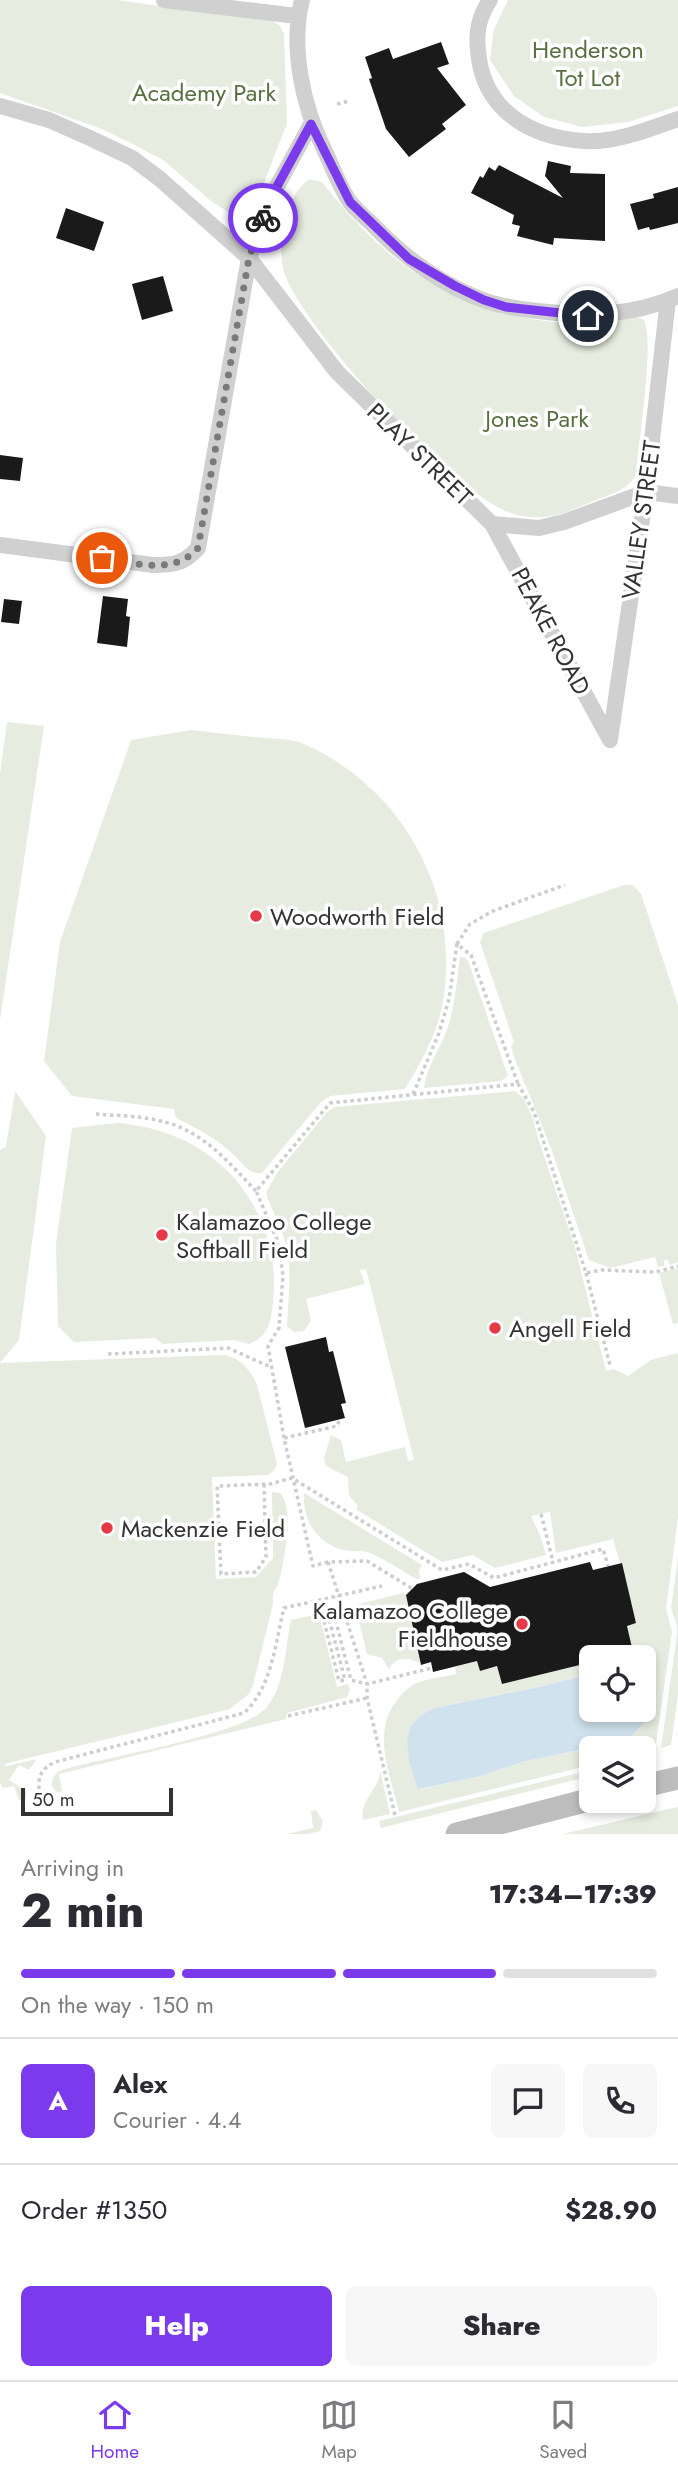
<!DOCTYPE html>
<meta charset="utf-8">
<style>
:root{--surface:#fff;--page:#f7f7f7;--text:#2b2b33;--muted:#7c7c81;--line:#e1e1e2;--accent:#7c3aed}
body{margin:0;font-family:Jost,sans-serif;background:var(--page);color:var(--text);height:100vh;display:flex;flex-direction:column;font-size:26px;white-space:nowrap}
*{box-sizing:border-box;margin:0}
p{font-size:23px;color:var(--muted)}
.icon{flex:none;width:38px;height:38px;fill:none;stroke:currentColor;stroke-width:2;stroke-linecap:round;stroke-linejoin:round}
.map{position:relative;height:1834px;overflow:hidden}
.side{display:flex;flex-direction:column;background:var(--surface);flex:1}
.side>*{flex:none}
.buttons{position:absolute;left:579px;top:1645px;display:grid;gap:14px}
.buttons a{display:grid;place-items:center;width:77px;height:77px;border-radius:10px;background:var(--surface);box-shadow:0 4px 10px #0003;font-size:35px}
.scale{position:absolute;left:21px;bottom:18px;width:152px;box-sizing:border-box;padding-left:7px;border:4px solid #333;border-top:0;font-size:19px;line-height:24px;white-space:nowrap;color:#333;-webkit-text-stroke:5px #fff;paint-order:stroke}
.pin{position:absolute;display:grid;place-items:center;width:60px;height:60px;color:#fff;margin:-30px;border:4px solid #fff;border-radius:50%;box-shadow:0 2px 7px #0007}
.courier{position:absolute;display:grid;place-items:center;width:70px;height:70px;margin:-35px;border:5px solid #7c3aed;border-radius:50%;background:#fff;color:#222;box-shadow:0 2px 9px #0007}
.headline em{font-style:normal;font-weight:800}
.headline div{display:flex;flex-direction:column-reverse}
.headline{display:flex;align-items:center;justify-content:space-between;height:119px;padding:0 21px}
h1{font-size:46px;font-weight:800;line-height:52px}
.bar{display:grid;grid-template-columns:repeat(4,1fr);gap:10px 7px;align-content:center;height:84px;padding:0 21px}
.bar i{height:9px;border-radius:5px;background:var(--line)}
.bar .active{background:var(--accent)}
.bar p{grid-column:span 4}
.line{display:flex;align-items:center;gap:18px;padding:0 21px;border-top:2px solid var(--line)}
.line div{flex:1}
.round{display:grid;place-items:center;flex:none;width:74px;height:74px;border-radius:10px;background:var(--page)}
.cta{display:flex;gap:14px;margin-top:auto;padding:14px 21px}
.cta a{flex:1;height:80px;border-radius:10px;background:var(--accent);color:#fff;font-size:28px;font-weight:800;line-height:80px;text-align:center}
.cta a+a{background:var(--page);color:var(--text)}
.tabs{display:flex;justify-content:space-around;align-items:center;height:98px;border-top:2px solid var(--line);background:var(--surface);font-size:19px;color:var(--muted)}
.tabs a{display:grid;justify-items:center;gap:4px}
.tabs .active{color:var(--accent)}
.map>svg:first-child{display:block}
.green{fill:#e6ecdf}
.water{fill:#cfe2ee}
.building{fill:#1a1a1a}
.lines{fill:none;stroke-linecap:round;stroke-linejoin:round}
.path{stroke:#cdcdcd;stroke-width:3.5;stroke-dasharray:3.5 3.5;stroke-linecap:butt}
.street{stroke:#d0d0d0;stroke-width:16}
.secondary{stroke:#bdbdbd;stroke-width:23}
.done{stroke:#7a7a7a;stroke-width:7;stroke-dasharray:0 12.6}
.route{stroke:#7c3aed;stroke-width:9}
.poi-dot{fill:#e63946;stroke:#fff;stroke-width:2.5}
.labels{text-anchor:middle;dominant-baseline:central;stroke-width:7;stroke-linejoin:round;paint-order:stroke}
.park-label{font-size:24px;fill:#56703f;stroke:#fff}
.street-label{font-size:24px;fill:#333;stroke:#fff}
.poi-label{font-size:24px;fill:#333;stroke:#fff;text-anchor:start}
</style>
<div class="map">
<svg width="678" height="1834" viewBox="0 0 678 1834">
<rect width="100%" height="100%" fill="#fff"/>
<path class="green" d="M0,0H116L273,21L280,26L284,34L287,123L248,225L211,201L163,160L133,144L102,129L0,93Z
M508,0H678V106L628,122L582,127L544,117L514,96L490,60L494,29Z
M310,179L322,182C381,258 448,310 546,321C575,325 606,320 636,317L643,319C656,335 638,446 636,473C631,490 608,495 593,501C565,513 548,522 517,515C461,503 302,328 284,272C276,248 286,193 310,179Z
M7,722L44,726L0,1020V774Z
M192,730C217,733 241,736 266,738C277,739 292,739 302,743C405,788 463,897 442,1007C436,1036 420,1064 405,1089L330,1096L320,1103L262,1173C250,1175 243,1164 235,1156C219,1140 199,1129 178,1119L175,1116L174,1109L72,1096L44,1061L60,942L131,740Z
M624,885H633L641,894L678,1005V1262L670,1265L668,1260H664V1266L658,1267L655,1257L610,1268L589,1260L552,1151L514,1057L511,1046L514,1042L480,942L484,933Z
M460,957H464L468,961L508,1076L501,1081L424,1088C426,1067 441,1048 448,1027C455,1004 457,981 460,957Z
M15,1091L46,1136L19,1340L0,1363L222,1355C239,1356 251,1370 257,1385L277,1464L275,1469L269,1475L212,1477L216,1579L256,1577L273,1558L272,1492L280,1493C295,1507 284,1565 278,1584C277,1588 274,1590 273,1594C272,1597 273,1601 273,1604L253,1685L249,1694L230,1709L4,1764L7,1766L37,1759L29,1770L19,1765L9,1780L26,1791V1798L21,1801L19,1800L14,1786L3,1788L0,1783V1150L6,1147Z
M515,1091L524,1099L532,1116L539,1141L575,1247L606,1371L614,1369L628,1376L651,1360L677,1353L678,1356V1517L666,1609L672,1632L655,1750L644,1752V1748H592L591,1765L399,1812C391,1777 372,1735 395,1703C401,1694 409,1686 419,1682C431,1678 444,1677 456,1674L455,1667L477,1661L480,1671L497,1666L502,1684L591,1662V1674L539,1687L435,1708L419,1789L477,1777L522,1762L629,1739L651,1715L644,1657H611L633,1652L627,1626L636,1623L622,1563H620L613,1539L556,1553L550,1512L531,1516L540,1535L546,1555L495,1568L473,1555L442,1562L357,1510V1505L349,1495L348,1477L326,1466L324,1458L331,1435L341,1440L346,1462L405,1447L408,1461L414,1460L366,1269L360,1270L365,1284L306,1299L311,1320L304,1331L294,1332L287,1326C288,1300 292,1275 287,1249C283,1229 272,1212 266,1193L277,1173L327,1112L335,1107Z
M119,1123C158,1127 192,1139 222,1166C260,1200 279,1252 273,1302C271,1321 269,1336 249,1344L234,1340L163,1344L155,1338L74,1342L58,1326L56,1244L72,1128Z
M678,1268V1323L673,1324L659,1273Z
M304,1493L422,1565L419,1570L420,1577L418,1580C402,1571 387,1560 370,1553C364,1550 356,1552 349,1551C319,1547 302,1521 304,1493Z
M678,1558V1695L671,1745L661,1748L677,1634V1626L671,1608Z
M403,1593L406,1595L420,1663C407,1658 398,1655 389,1669L382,1658L367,1654L355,1605Z
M319,1614L337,1687L348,1684L350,1689L347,1697L287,1713L286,1719L59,1774L62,1790L60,1793C48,1789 51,1777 59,1771C102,1757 241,1736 266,1708C285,1687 285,1648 291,1620Z
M380,1770L390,1814L363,1820C359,1799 380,1790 380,1770Z
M591,1770V1776L381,1828L379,1821Z
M678,1807V1834H563L673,1808Z
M316,1810L323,1821L320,1831L308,1834H287L313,1828L311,1811Z"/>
<path class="water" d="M644,1671L651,1676L653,1683L651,1715L629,1739L522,1762L477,1777L418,1789L409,1761L407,1741L410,1727L421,1715L435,1708L539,1687L591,1674L592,1710H644Z"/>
<path class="building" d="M441,42L449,64L437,68L466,105L442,124L446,129L409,157L386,129L369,79L372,78L365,57L389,48L393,59Z
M548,161L571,166L570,173L605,174V241L554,238L553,245L517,236L520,226L512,224L514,215L471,193L480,176L483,178L489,167L495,171L499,165L563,198L545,176Z
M678,187V223L650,230L649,227L638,230L630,204L654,198L653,194Z
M66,208L104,222L94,251L56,238Z
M163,276L173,311L142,320L132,284Z
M0,455L23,458L20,481L0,479Z
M103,596L128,599L126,616L130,617L127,647L97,643Z
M4,599L22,601L19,624L1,622Z
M326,1337L329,1352L333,1351L346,1403L341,1404L345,1418L305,1428L285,1347Z
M590,1562L593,1570L622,1563L636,1623L627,1626L633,1652L611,1657H592V1662L502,1684L497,1666L480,1671L477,1661L433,1672L431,1662L421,1665L406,1595L417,1584L464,1572L490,1587Z"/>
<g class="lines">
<path class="path" d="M337,104L349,101
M457,944L470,924L493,911L565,885
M413,1094L439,1033L449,999L457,944L471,955L518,1084
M96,1114C122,1116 152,1116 177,1126C210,1139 232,1166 256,1191
M586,1273L610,1365
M108,1354L228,1348L273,1368
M284,1438L268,1346L279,1328L283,1275L278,1242L256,1191L330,1103L518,1084L534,1112L586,1273L601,1270L656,1272L678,1266
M264,1484L266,1557L256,1572L221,1574L217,1486L270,1484L292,1478L442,1570L469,1564L494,1578L603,1549L608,1566
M541,1514L553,1562
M328,1562L313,1566L284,1438L337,1426L340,1419
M319,1601L339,1681L345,1680L328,1615L334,1614L351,1680L367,1684L432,1668
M288,1716L367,1698
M39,1789C38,1774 43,1768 55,1762L244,1713C272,1687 275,1644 284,1608L382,1586
M395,1815L367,1698V1684L328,1562L367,1561L413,1589"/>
<path class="street" d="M164,0L297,16
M302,0C290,47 303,107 324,149C332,166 339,186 350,202C357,211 368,220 376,228C406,259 445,287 486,301C503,307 520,309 538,311C587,317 632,316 678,296
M490,0C479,17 476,31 478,50C482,109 529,138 585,141C615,143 649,129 678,119
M0,106L49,120L92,139L132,158L160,179L249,258L337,372L492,524L539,528L564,522L646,492L678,496
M492,524L610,740
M0,545L153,565C173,565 184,564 198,548L249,258L269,201L311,124
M610,740L646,492L668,300"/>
<path class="secondary" d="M644,1786L678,1778
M457,1834L592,1799"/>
</g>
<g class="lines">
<path class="done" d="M102,558C134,563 173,576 198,548L249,258L263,218"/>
<path class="route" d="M263,218L269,201L311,124L350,202L409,259L455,286L484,300L506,307L588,316"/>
</g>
<g class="poi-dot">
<circle cx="256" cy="916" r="7"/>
<circle cx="162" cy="1235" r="7"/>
<circle cx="495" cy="1328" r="7"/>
<circle cx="107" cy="1528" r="7"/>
<circle cx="522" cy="1624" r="7"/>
</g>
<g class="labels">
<g class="park-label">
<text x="588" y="49">Henderson<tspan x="588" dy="28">Tot Lot</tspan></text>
<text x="204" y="92">Academy Park</text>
<text x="537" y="418">Jones Park</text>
</g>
<g class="street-label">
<text transform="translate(420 454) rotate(44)">PLAY STREET</text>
<text transform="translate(641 520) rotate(-82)">VALLEY STREET</text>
<text transform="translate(551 631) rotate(62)">PEAKE ROAD</text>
</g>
<g class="poi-label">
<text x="270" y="916">Woodworth Field</text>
<text x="176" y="1221">Kalamazoo College<tspan x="176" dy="28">Softball Field</tspan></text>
<text x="509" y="1328">Angell Field</text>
<text x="121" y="1528">Mackenzie Field</text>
<text x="508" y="1610" text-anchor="end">Kalamazoo College<tspan x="508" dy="28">Fieldhouse</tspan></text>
</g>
</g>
</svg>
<div class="buttons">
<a><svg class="icon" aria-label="locate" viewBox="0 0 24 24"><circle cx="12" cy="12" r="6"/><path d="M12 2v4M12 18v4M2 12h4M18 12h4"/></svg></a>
<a><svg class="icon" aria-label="layers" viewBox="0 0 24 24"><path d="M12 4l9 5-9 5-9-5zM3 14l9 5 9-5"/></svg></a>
</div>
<div class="scale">50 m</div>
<div class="pin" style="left:102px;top:558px;background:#ea580c"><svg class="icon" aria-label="bag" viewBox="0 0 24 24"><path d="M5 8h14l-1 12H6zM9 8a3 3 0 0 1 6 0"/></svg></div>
<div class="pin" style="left:588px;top:316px;background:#1f2937"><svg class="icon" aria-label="home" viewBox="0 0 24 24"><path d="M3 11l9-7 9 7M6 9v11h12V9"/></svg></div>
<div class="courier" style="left:263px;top:218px"><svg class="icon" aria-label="bike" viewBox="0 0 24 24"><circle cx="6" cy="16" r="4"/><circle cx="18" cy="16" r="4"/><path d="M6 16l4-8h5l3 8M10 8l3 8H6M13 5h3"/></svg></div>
</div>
<section class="side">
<div class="headline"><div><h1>2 min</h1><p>Arriving in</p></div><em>17:34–17:39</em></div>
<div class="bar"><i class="active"></i><i class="active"></i><i class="active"></i><i></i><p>On the way · 150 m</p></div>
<div class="line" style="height:126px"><b class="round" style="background:var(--accent);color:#fff">A</b><div><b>Alex</b><p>Courier · 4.4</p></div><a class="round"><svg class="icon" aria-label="chat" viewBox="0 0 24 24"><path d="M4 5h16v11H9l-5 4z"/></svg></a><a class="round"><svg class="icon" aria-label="phone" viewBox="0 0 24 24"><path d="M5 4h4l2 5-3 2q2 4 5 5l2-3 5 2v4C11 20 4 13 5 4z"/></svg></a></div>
<div class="line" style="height:91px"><div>Order #1350</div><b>$28.90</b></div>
<div class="cta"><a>Help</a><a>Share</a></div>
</section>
<nav class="tabs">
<a class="active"><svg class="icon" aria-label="home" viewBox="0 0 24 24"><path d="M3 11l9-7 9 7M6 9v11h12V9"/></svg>Home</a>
<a><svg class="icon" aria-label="map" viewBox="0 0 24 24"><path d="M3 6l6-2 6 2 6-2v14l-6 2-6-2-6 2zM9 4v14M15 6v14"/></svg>Map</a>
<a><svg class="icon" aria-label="saved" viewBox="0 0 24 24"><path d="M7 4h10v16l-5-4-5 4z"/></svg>Saved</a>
</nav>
